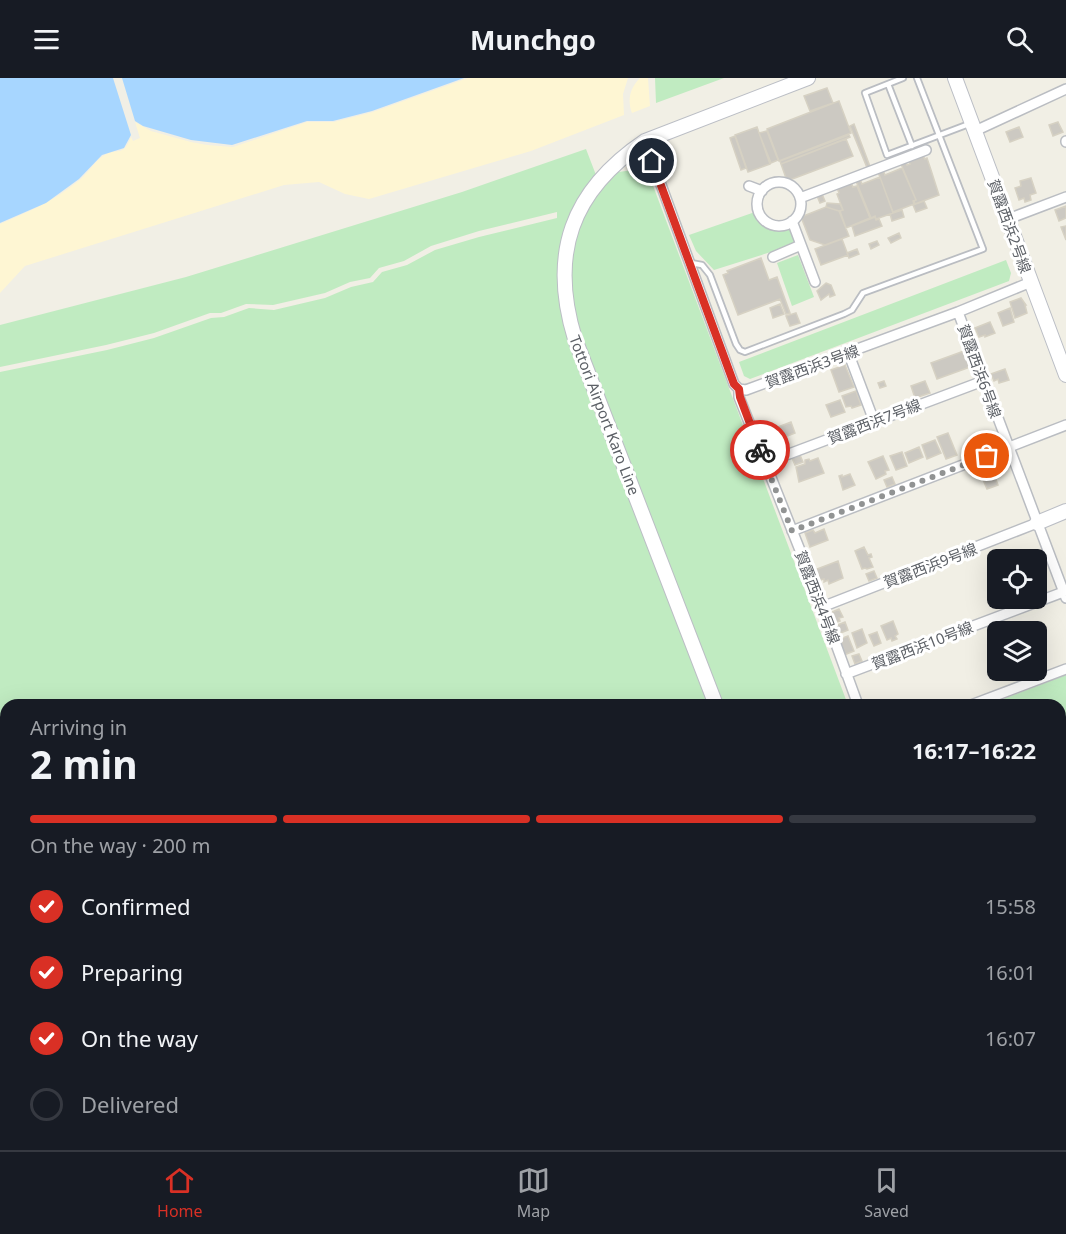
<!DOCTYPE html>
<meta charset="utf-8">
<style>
:root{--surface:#171b24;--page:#20242c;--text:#f1f3f6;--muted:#9ea1a6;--line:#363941;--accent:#d93025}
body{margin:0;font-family:"Noto Sans","Noto Sans JP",sans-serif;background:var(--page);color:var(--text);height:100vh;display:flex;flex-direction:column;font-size:22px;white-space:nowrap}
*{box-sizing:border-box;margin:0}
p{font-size:20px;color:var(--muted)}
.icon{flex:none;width:33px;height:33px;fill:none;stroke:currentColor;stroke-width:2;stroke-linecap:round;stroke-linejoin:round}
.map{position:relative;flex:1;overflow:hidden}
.side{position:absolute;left:0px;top:621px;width:1066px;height:452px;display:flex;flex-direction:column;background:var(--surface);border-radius:18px 18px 0 0;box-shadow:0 6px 24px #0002}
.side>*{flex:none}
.tools{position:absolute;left:987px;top:471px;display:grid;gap:12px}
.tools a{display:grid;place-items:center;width:60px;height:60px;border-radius:9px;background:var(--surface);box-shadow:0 6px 24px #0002;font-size:30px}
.pin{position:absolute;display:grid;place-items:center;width:51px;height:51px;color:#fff;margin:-26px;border:3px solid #fff;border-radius:50%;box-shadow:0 2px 6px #0007}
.courier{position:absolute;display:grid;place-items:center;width:60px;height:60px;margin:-30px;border:4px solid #d93025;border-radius:50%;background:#fff;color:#222;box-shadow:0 2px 8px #0007}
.head em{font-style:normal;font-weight:700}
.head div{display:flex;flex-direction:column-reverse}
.head{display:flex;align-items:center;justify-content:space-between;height:102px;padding:0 30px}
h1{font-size:39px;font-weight:700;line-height:45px}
.bar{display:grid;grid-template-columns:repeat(4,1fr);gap:9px 6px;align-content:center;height:72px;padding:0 30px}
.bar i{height:8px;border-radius:4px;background:var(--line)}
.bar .active{background:var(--accent)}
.bar p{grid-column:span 4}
ol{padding:0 30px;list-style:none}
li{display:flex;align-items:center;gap:18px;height:66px}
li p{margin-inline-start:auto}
li .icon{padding:6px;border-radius:50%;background:var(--accent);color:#fff;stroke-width:4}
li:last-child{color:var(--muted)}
li i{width:33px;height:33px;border:3px solid var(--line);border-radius:50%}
header{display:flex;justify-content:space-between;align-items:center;height:78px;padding:0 30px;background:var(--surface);font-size:27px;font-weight:700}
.dock{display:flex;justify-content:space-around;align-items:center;height:84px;border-top:2px solid var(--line);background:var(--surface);font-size:16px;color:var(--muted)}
.dock a{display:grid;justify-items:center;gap:3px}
.dock .active{color:var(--accent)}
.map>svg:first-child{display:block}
.green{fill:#c0ebc1}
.sand{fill:#fef6d3}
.water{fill:#a7d6ff}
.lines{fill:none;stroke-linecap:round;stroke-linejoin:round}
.stream{stroke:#a7d6ff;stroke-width:3}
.runway{stroke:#d4d4ce;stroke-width:70}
.building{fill:#ccc9c2;stroke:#d6d1c3;stroke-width:1.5}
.lane-casing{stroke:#babdc2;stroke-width:8}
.street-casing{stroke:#babdc2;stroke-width:12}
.secondary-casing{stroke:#bbbec5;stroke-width:16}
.lane{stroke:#fff;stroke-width:4.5}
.street{stroke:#fff;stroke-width:9}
.secondary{stroke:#fff;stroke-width:14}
.done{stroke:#919393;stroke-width:6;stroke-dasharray:0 10.8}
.route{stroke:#d93025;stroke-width:8}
.labels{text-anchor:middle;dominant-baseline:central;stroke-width:6;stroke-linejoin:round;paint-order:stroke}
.street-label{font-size:15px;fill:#5d6167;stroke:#fff}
</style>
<header><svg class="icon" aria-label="menu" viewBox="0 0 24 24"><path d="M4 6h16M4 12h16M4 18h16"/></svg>Munchgo<svg class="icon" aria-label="search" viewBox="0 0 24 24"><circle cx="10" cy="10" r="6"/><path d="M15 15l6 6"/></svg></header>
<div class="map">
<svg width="1066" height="1072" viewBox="0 0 1066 1072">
<rect width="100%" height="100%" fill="#f1efe5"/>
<path class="green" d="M655,0H724L656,25Z
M586,71L596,97L641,91L649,97L848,627H6V683H0V294L107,272L154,260L211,240L224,239L249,230L274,232L325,220L351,209L373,204L382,194L407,187L435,172L479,159L557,140V134L479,153L431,168L404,183L379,190L370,200L350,204L325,215L273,227L246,226L221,235H210L154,255L106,267L0,289V247L186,199L462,114Z
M755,134C762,149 775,152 790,148L795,162L793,167L714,192L696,173L689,157Z
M798,177L814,219L792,228L777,185Z
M1006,182L1011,195L1009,203L750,301L744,298L739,284Z
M1066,597V775L1061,780L1060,627H987Z
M0,691H6V732L0,733Z
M6,758V822H0V759Z
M0,830H6V1022H0Z
M453,1066H755V1067L754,1072H453Z"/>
<path class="sand" d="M468,0H628L623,16L624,37L531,73L369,121L345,116L319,104L284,107L25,188L0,215V146C28,134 54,123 77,104C87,97 93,85 103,78C118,68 122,81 131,59L133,63L140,60L135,44L151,53L191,64L207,67L233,69L307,44H334L373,34Z
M640,0H648L650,28L632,35C627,22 630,10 640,0Z"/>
<path class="water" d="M0,0H113L131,57L124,70L102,77L79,101L46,125L0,145Z
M122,0H464L372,33L333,43H307L232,67L191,62L143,48L135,43Z"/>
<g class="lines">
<path class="stream" d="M0,814H6"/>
<path class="runway" d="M0,1070L26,1072"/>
</g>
<path class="building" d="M827,10L833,25L810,33L804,18Z
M839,23L851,55L779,83L767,51Z
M1058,44L1063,54L1053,58L1049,47Z
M854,46L871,91L868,92L850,48Z
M757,49L770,86L748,94L735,57Z
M1019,49L1023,59L1010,64L1006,54Z
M767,53L778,82L771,85L759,55Z
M849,57L850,59L781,86L780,83Z
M735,58L746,90L741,92L730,60Z
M846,61L853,78L787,103L781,86Z
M923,78L925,81L927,80L931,92L939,117L915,126L914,123L916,122L901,86L906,84L907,87L910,86L909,84Z
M902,90L916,122L913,123L914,126L893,134L878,94L883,92L885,97Z
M880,99L893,135L876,141L875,138L871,140L856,103L860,101L862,106Z
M1031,100L1036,115L1030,117L1031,122L1025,124L1024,120L1019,122L1015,110L1021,108L1020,103Z
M851,104L853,109L857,108L870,140L846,150L840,133L843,132L837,116L839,115L837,110Z
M822,116L825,123L820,125L817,118Z
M924,123L927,130L916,134L913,127Z
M827,125L840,126L843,132L839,133L826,129Z
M1066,128V140L1059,143L1055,132Z
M826,129L839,133L849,158L825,167L810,162L801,139Z
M902,132L904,139L892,143L890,136Z
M875,139L876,142L879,141L882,148L855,158L852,148Z
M1066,148V162L1061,149Z
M899,155L901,160L891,165L888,160Z
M842,161L848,177L821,187L815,171Z
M877,163L879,167L871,171L869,166Z
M857,171L859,176L849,180L847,175Z
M761,180L769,202L777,199L790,235L786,236L780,221L738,237L723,197L728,195L727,193Z
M826,205L831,207L835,217L830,219L829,216L821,222L817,213Z
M1021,220L1026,227H1025L1027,235L1015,240L1010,224Z
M780,226L784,236L773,240L770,230Z
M1010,230L1014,244L1003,248L998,235Z
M796,235L800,245L790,248L786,238Z
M990,244L995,255L985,259V257L979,259L975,250Z
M964,273L970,289L937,301L931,285Z
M845,287L854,309L839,314L831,292Z
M1005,291L1009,302L999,305L998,301L994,303L991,296Z
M884,303L886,308L880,310L878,305Z
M925,303L930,315L915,320L911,308Z
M856,313L861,327L852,330L851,328L846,329L842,318Z
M840,322L845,334L831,339L826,327Z
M791,344L795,355L782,360L778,349Z
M948,355L957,377L946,381L937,359Z
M935,362L941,375L927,381L922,367Z
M919,369L923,379L909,385L905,375Z
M902,374L907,388L896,392L890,378Z
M800,377L803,384L795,387L792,380Z
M883,378L889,392L885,393L886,396L876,401L868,384Z
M818,380L824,395L799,404L796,389L805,386V382L809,381L810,383Z
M986,395L988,399L994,396L998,407L987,411L981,397Z
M850,396L855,407L843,412L839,398L842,397V399Z
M892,399L895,406L887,409L884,402Z
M824,451L828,462L810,469L805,455L813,452L815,455Z
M864,469L868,477L871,476L872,479L869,480L873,489L867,491L865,490L862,491L855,473Z
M838,483L843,500L829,506L828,502L824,504V501L816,503L812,493Z
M874,493L877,500L869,503L866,496Z
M839,531L843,539L839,540L840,543L834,545L830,535Z
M893,543L898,556L895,558L897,561L892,563L891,560L887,562L881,548Z
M845,544L848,552L838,556L835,548Z
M862,551L867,565L857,570L852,555Z
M877,554L881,565L874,568L869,557Z
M848,558L854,573L844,577L839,564H841L840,561Z
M859,576L862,583L855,586L852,578Z
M1060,890L1066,895V923L1060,917Z
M1060,937L1066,942V970L1060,965Z
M1066,1006V1016L1063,1020L1060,1019V1011Z
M960,1066H968L966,1072H957Z"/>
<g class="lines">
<g class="lane-casing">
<path id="lane" d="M903,0L865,15L887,77L969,46
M888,6L912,68
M691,185L702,187L710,197L736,266L740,272L745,274L844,236L852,232L863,215L983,171L917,0
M0,823L6,824
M1060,875L1066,879
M1060,998L1066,992
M760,1072L761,1066"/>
</g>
<g class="street-casing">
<path id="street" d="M975,53L1066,11
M645,63L734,306L739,311L746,312L958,234L1031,204
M1066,63V64
M757 126a22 22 0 1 1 44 0a22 22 0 1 1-44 0Z
M749,108L762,113
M800,120L926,72
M1008,141L1066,119
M792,143L815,204
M773,179L801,167
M958,234L1066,520
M848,274L874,343
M739,311V319L821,525L858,627
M765,385L983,303
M792,453L1066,347
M822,529L1037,445
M846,596L1066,513
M971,627L1066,591
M0,686L6,687
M887,1066L898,1072
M874,1072L876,1066"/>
</g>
<g class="secondary-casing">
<path id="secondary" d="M955,0L1066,297
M1037,445L1066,433
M716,627L575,261C549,176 571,113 645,63L808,0
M807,1072L808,1066"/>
</g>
<use href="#lane" class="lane"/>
<use href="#street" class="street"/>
<use href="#secondary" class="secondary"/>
</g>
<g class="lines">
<path class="done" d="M760,372L792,453L987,378"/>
<path class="route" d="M652,83L734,306L739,311L740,319L760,372"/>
</g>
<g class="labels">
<g class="street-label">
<text transform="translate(1010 148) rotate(70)">賀露西浜2号線</text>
<text transform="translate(812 288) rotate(-20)">賀露西浜3号線</text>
<text transform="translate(980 293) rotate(70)">賀露西浜6号線</text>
<text transform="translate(605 337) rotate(69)">Tottori Airport Karo Line</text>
<text transform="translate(874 343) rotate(-21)">賀露西浜7号線</text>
<text transform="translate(930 487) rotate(-21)">賀露西浜9号線</text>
<text transform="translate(818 519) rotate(69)">賀露西浜4号線</text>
<text transform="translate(922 567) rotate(-21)">賀露西浜10号線</text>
</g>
</g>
</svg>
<div class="tools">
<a><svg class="icon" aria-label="locate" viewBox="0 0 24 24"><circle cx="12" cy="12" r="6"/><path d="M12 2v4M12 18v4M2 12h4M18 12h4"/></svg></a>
<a><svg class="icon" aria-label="layers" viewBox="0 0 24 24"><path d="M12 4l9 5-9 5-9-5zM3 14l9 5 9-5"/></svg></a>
</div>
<div class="pin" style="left:987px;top:378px;background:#ea580c"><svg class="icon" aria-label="bag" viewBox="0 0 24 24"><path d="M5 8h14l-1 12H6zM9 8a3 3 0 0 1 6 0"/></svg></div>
<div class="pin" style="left:652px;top:83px;background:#1f2937"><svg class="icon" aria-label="home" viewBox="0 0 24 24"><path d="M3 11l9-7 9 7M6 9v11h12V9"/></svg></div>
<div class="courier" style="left:760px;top:372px"><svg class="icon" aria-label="bike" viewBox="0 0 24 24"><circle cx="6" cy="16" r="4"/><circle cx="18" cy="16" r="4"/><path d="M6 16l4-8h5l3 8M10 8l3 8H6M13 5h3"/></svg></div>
<section class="side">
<div class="head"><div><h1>2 min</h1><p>Arriving in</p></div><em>16:17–16:22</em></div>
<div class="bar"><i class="active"></i><i class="active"></i><i class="active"></i><i></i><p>On the way · 200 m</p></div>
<ol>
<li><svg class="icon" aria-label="check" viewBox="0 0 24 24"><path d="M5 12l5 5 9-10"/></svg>Confirmed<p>15:58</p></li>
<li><svg class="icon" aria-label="check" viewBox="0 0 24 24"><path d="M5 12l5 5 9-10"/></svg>Preparing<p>16:01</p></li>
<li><svg class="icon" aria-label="check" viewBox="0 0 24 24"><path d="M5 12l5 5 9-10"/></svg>On the way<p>16:07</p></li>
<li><i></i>Delivered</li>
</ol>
</section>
</div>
<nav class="dock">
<a class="active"><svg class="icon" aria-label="home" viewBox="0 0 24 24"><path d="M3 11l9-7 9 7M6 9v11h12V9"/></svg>Home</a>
<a><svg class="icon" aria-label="map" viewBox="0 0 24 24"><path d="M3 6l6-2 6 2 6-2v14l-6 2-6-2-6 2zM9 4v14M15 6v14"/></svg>Map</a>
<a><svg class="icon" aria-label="saved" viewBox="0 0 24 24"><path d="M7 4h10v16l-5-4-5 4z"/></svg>Saved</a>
</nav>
